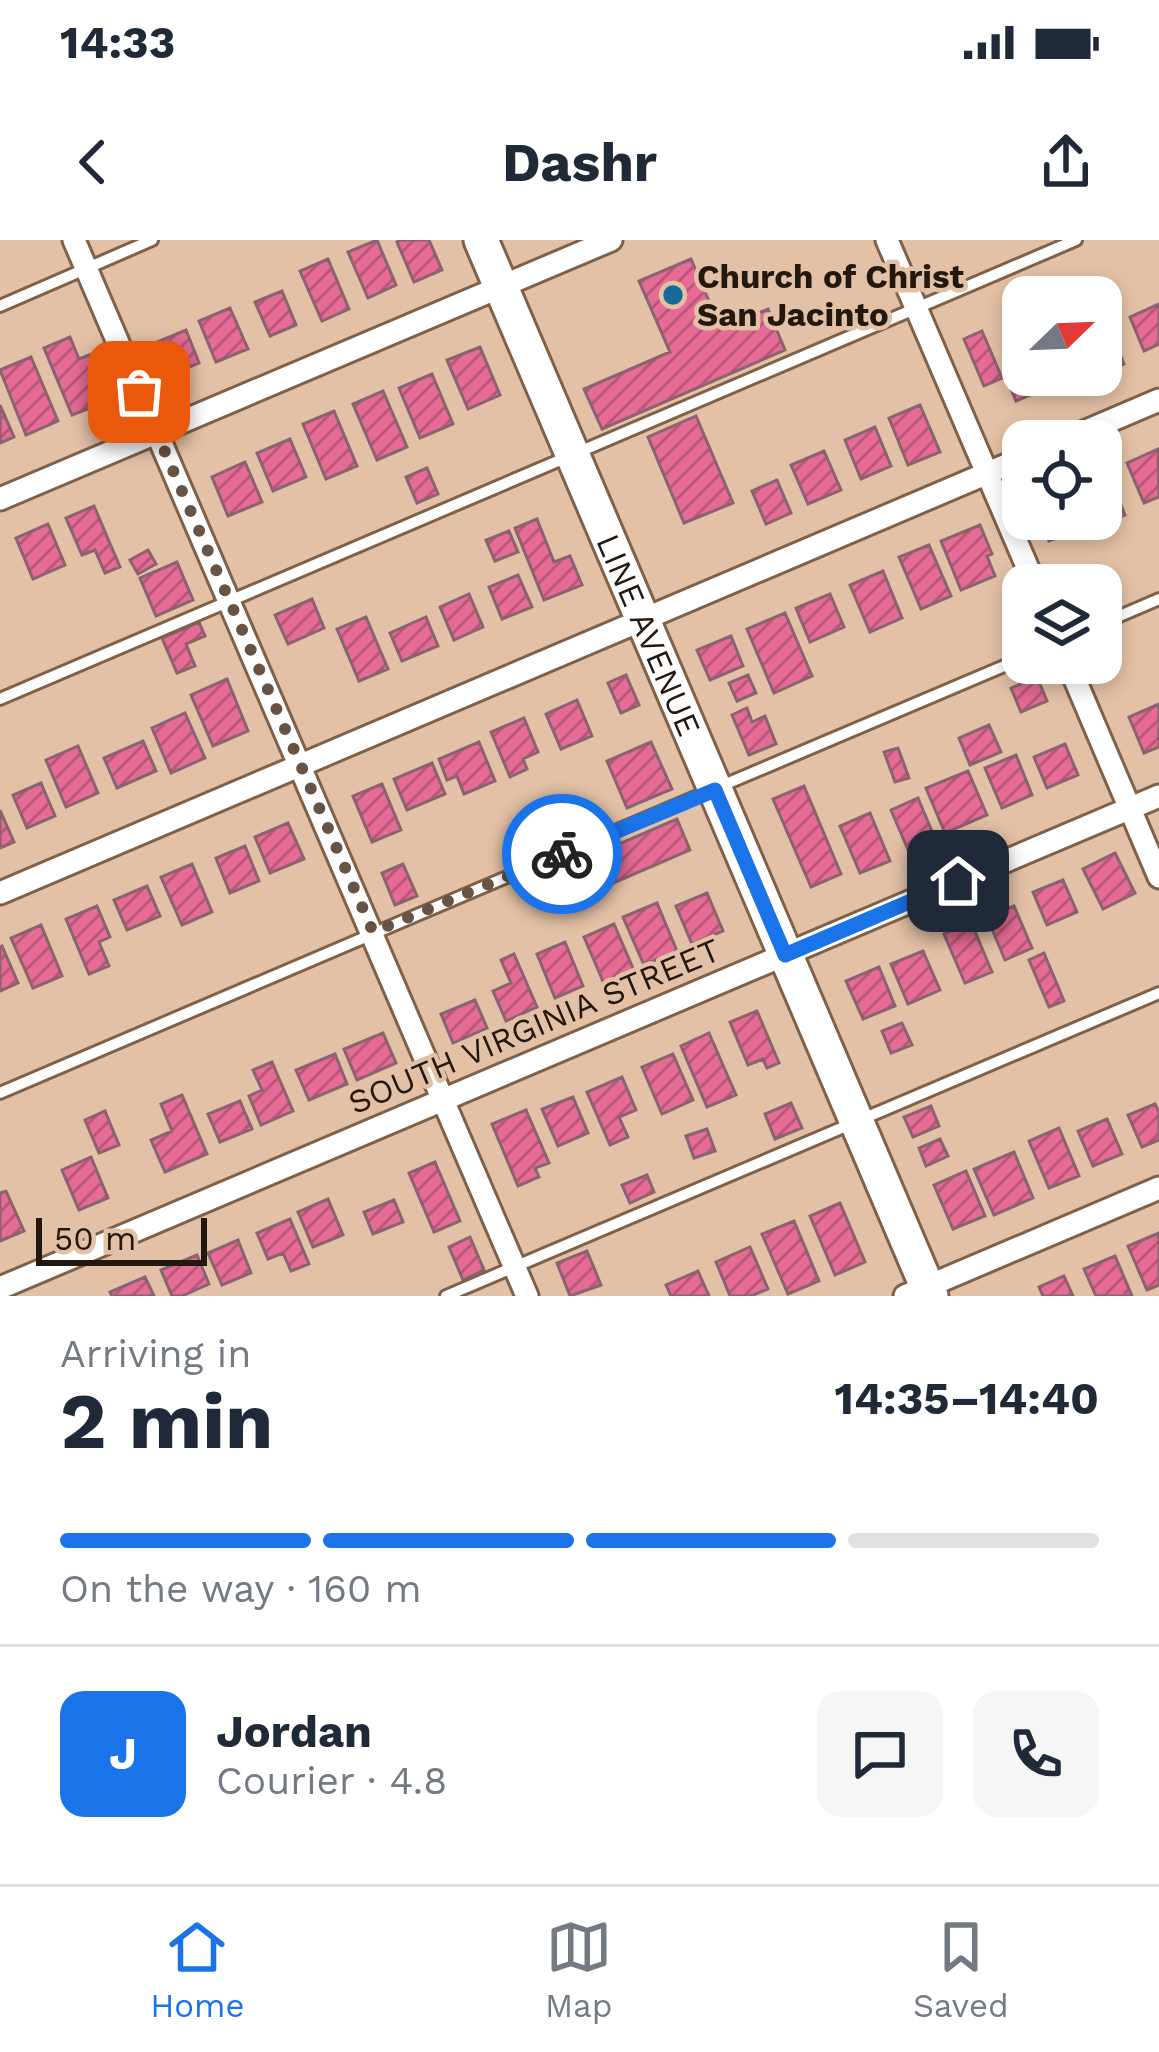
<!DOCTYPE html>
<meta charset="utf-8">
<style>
:root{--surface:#fff;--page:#f6f6f7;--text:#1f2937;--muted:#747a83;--line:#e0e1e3;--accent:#1a73e8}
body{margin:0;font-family:"Work Sans",sans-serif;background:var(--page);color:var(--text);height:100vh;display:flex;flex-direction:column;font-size:45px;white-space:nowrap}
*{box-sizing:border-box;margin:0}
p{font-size:39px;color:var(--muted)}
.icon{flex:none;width:66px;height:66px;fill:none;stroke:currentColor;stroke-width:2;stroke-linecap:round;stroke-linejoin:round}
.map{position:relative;height:1056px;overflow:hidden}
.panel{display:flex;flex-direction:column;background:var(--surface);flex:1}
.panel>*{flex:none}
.needle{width:78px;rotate:67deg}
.tools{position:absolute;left:1002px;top:36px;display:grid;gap:24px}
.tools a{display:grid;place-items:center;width:120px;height:120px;border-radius:24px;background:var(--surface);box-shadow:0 6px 18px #0003;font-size:60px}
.scale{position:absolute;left:36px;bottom:30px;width:171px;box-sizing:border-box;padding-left:12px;border:6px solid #24180e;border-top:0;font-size:33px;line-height:42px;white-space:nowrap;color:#24180e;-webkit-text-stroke:9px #e3c1a6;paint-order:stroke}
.pin{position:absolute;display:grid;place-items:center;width:102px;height:102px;color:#fff;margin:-51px;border-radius:24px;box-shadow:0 6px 18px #0006}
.courier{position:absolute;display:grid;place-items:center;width:120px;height:120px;margin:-60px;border:9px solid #1a73e8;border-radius:50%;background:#fff;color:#222;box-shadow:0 3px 15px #0007}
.headline em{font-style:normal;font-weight:700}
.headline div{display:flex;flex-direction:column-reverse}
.headline{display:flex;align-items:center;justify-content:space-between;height:204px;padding:0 60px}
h1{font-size:78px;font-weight:700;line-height:90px}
.bar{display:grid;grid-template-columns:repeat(4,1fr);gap:18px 12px;align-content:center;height:144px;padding:0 60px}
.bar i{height:15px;border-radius:9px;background:var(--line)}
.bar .selected{background:var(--accent)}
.bar p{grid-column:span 4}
.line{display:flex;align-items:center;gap:30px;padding:0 60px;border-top:3px solid var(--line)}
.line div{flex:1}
.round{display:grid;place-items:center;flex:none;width:126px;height:126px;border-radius:24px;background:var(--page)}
.status{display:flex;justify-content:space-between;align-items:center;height:84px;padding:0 60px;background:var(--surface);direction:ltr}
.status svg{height:33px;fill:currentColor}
header{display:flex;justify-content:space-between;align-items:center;height:156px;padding:0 60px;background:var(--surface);font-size:54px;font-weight:700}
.menu{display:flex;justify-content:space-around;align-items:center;height:168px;border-top:3px solid var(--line);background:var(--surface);font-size:33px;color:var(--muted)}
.menu a{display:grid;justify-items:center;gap:6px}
.menu .selected{color:var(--accent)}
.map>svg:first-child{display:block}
.building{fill:url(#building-hatch);stroke:#8b636f;stroke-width:3}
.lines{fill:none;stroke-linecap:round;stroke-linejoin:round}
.service-casing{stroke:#7f6149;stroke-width:16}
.minor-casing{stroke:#7f6149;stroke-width:27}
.secondary-casing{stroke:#7f6149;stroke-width:39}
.service{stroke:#fff;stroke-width:10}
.minor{stroke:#fff;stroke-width:21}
.secondary{stroke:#fff;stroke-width:33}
.done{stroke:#675343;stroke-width:12;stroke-dasharray:0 21.6}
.route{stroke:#1a73e8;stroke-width:15}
.poi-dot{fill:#156a9b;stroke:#e3c1a6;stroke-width:4.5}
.labels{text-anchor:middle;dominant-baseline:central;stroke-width:9;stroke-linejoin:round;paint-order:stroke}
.poi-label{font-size:33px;font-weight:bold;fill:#24180e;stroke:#e3c1a6;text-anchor:start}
.street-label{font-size:33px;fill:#24180e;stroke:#e3c1a6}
</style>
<div class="status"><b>14:33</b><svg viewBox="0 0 49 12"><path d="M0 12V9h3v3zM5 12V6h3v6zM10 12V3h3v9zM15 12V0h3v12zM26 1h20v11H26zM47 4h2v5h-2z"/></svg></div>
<header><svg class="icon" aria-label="back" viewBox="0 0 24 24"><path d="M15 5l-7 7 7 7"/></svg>Dashr<svg class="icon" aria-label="share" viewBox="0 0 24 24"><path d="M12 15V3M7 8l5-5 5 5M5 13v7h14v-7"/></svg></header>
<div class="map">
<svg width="1159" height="1056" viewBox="0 0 1159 1056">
<defs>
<pattern id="building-hatch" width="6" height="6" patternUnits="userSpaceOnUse" patternTransform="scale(3)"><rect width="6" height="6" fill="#e66b95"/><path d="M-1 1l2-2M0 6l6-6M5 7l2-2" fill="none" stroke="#ba5778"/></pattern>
</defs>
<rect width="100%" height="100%" fill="#e3c1a6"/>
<path class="building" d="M377,0L396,45L368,58L348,12Z
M401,0H429L442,30L414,42L397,2Z
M328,19L349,69L322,81L300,31Z
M691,19L721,89L768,69L785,110L602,189L584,149L670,112L639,41Z
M282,51L296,85L270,96L255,62Z
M1159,64V104L1144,111L1130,77Z
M230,68L248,109L216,122L199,81Z
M1108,85L1124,124L1101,134V88Z
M186,90L199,123L164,138L150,105Z
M982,91L1002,138L984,146L964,99Z
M70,97L79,119L92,114L105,144L94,149L101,164L72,175L44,108Z
M480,107L500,155L468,169L447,120Z
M31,117L58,181L26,195L0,130Z
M1023,128V135H1068L1069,138L1016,161L1005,135Z
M432,134L453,184L420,198L399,148Z
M383,151L407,207L377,220L353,164Z
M0,165L14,197L0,203Z
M920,165L940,212L908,225L889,178Z
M334,171L357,226L326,239L303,184Z
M696,176L733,263L684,283L648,197Z
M875,187L891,226L861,239L845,200Z
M290,199L306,237L273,251L257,213Z
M1158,209L1159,257L1144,263L1127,223Z
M824,211L841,250L808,264L791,225Z
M245,222L262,262L228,276L212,237Z
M427,228L438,254L417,263L406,237Z
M1107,231L1125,275L1099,286L1096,279H1101V233Z
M777,240L791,273L766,284L752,251Z
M94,266L120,327L105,333L95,310L82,315L66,278Z
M537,279L554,322L570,316L582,345L544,360L515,288Z
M1040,279H1078L1082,288L1049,301Z
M48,284L65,325L33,339L16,298Z
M980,285L992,314L987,316L995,336L961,350L941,301Z
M509,291L518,312L495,321L486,300Z
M929,305L951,356L921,369L899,317Z
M148,310L156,324L138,334L130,320Z
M177,322L193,360L156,376L140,338Z
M883,331L902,378L870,392L850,345Z
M518,335L532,367L502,379L489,347Z
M469,354L483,387L454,400L440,367Z
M830,354L844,387L810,402L796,368Z
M312,359L324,388L288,404L275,375Z
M785,373L812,436L774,453L747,389Z
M366,377L388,429L359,441L337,389Z
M426,377L438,406L402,421L390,393Z
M199,382L205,396L186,404L195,426L177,433L162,398Z
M731,396L743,426L710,440L697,410Z
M626,435L639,465L621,473L608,443Z
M748,435L756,453L737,461L729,443Z
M1037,437L1047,461L1021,472L1011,448Z
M227,439L248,491L213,506L191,455Z
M577,460L592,496L561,509L546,474Z
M1159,464V507L1144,513L1129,477Z
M747,468L752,482L765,476L776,504L749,515L732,475Z
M185,473L205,518L171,533L152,488Z
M524,478L538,512L523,519L527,529L510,537L491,492Z
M989,485L1001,512L970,525L959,498Z
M143,501L156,531L117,548L104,518Z
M479,502L495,541L464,554L457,536L447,540L439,519Z
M651,502L672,549L627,568L607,521Z
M1065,504L1078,535L1047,548L1034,517Z
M78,506L98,553L66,567L46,520Z
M898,508L909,538L895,542L884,512Z
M1016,515L1032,555L1002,568L985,528Z
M432,523L445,554L407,570L394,539Z
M968,531L987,575L945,593L926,548Z
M41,543L55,576L27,588L13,555Z
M382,544L401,590L372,602L353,556Z
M804,546L841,634L811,647L773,559Z
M918,558L936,601L909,612L891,570Z
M0,570L14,602L0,608Z
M870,573L890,621L860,633L840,586Z
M677,579L690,610L611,644L598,613Z
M288,583L304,619L270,633L255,597Z
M245,606L259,641L230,653L216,618Z
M1115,613L1135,653L1103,669L1083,629Z
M192,624L212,672L182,685L161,637Z
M403,624L417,656L395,665L382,633Z
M1063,640L1077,672L1047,685L1033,652Z
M147,646L160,676L127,690L114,660Z
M707,653L723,691L692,704L676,666Z
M657,663L677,711L644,725L623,677Z
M97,666L110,697L99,702L109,726L89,734L66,679Z
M1014,666L1032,708L1005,720L987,677Z
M971,682L992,732L965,743L944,694Z
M614,684L635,733L605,746L584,697Z
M41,685L62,736L33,748L11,698Z
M565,702L583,746L555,758L537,714Z
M2,706L18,743L0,751V707Z
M923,711L940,750L908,764L891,724Z
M1044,713L1064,761L1049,767L1029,720Z
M514,714L537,767L506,781L493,751L511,743L501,720Z
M879,727L895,766L863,779L846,741Z
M475,760L487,788L453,803L441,774Z
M757,771L779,823L767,828L763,819L748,825L730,782Z
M902,783L912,805L891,813L882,791Z
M383,793L396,823L357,840L344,809Z
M709,793L736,855L707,867L681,806Z
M335,814L347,844L309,860L296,830Z
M673,814L693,860L662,874L642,827Z
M272,822L293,871L261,885L249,856L262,850L253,830Z
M622,837L636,870L619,877L628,897L610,905L587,852Z
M182,855L207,914L165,932L151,900L172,891L161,864Z
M573,857L588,893L558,906L542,869Z
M240,861L252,889L220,902L208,874Z
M791,863L802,888L775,899L765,874Z
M1155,864L1159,872V900L1142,907L1128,875Z
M931,866L939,886L913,897L904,877Z
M526,870L549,923L535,928L539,937L518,946L492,884Z
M105,871L119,905L99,913L85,880Z
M1107,879L1122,914L1093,926L1078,891Z
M1059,888L1079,936L1049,948L1029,901Z
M707,889L715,911L694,918L686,896Z
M940,899L948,916L926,926L919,908Z
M1014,912L1033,958L994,975L974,929Z
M91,917L108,958L79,970L62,930Z
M435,922L460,981L434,992L409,933Z
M966,931L985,976L953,989L934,945Z
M647,935L654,952L630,963L622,945Z
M6,951L24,991L0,1001V953Z
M328,959L343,995L313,1007L298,972Z
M394,960L403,982L373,994L364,972Z
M840,963L865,1022L835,1035L810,976Z
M290,979L309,1024L291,1031L283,1013L268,1019L257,993Z
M794,981L819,1041L788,1054L762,994Z
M1159,993V1045L1147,1050L1128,1006Z
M470,997L484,1030L463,1040L449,1007Z
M238,1000L251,1033L222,1045L208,1013Z
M750,1007L768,1049L751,1056H730L716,1022Z
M587,1011L601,1045L570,1056L557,1023Z
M197,1015L209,1044L182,1056H172L161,1030Z
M1115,1016L1132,1056H1096L1084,1029Z
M698,1031L709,1056H671L666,1045Z
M1064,1036L1073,1056H1043L1039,1047Z
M145,1037L154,1056H112L110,1052Z"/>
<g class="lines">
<g class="service-casing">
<path id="service" d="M0,66L152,0
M1101,384L1159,359
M0,459L1076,0
M0,853C340,706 683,564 1023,418
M446,1056L1159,753"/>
</g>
<g class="minor-casing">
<path id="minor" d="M74,0L527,1056
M887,0L1035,345
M1063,201L1159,160
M0,259L611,0
M1068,423L1159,637
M0,653L1023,218
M0,1048L1159,556
M905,1056L1159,948"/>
</g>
<g class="secondary-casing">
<g id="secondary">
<path id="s1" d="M481,0L931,1056"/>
</g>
</g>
<use href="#service" class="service"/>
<use href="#minor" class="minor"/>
<use href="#secondary" class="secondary"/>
</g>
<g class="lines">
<path class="done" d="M139,152L373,692L562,614"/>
<path class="route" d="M562,614L715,550L785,715L958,641"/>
</g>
<circle class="poi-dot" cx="673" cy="55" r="12"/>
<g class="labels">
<g class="poi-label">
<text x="697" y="36">Church of Christ<tspan x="697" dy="38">San Jacinto</tspan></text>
</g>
<g class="street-label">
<text stroke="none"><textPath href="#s1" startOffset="429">LINE AVENUE</textPath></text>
<text transform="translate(534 786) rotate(-23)">SOUTH VIRGINIA STREET</text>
</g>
</g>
</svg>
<div class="tools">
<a><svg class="needle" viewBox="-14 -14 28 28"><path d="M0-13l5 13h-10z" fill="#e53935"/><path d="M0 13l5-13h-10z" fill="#747a83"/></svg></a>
<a><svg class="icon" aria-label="locate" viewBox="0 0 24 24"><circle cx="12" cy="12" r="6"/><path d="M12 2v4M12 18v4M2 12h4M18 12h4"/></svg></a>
<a><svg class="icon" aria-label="layers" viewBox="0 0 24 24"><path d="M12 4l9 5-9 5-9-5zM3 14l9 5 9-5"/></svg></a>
</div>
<div class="scale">50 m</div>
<div class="pin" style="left:139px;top:152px;background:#ea580c"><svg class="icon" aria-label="bag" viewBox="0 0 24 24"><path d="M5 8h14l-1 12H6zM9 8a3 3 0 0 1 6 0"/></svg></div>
<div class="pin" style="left:958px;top:641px;background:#1f2937"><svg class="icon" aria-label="home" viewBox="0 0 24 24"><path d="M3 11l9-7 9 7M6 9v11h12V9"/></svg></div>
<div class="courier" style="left:562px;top:614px"><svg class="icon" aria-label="bike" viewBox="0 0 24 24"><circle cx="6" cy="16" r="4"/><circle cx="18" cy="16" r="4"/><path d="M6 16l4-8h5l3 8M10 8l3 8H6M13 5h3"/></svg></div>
</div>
<section class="panel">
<div class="headline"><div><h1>2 min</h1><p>Arriving in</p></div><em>14:35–14:40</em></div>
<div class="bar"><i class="selected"></i><i class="selected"></i><i class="selected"></i><i></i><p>On the way · 160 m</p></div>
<div class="line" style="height:216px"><b class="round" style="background:var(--accent);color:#fff">J</b><div><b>Jordan</b><p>Courier · 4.8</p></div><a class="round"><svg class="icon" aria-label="chat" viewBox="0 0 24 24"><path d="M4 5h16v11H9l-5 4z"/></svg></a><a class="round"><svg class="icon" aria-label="phone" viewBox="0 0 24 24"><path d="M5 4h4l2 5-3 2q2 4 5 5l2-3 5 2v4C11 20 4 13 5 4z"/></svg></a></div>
</section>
<nav class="menu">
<a class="selected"><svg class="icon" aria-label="home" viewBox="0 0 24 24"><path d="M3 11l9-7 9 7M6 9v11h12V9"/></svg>Home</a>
<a><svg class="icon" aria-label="map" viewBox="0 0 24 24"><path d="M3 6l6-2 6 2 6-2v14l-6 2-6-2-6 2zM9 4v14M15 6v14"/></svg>Map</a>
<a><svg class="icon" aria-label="saved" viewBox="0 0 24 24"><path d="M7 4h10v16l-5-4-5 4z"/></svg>Saved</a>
</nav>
